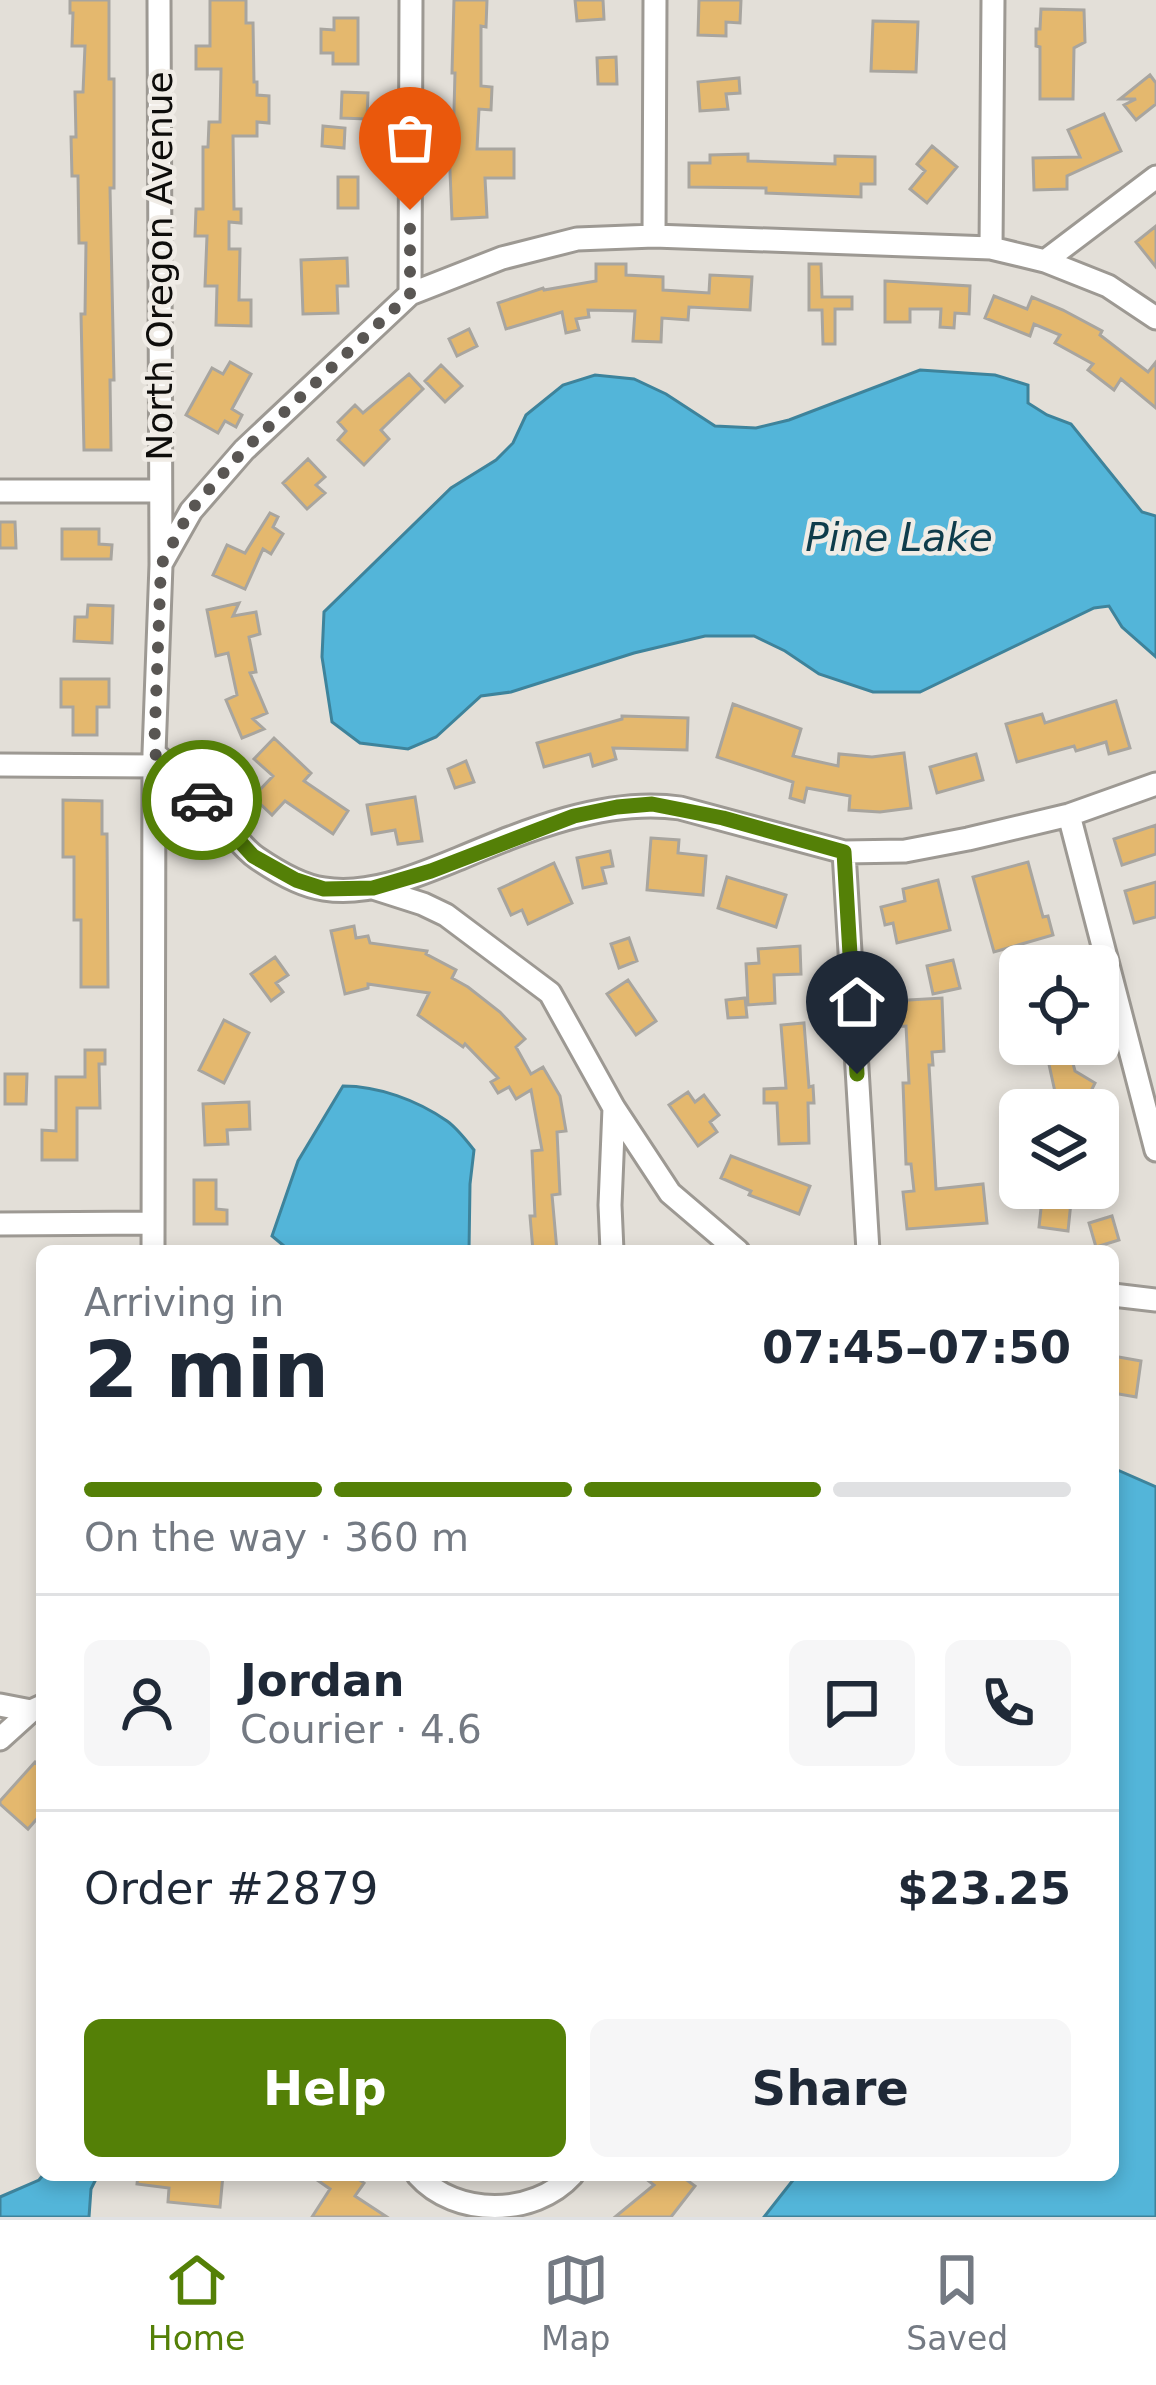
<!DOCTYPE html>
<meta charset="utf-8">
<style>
:root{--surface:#fff;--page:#f6f6f7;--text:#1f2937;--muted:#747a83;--line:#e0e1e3;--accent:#548007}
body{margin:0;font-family:"DejaVu Sans",sans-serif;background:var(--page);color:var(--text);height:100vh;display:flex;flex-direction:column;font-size:45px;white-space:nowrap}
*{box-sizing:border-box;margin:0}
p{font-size:39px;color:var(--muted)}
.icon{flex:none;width:66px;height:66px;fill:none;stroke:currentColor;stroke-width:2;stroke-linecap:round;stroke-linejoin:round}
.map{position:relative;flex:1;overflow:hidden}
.panel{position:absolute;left:36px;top:1245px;width:1083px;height:936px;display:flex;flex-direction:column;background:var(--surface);border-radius:18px;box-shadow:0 6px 18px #0003}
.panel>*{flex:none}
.buttons{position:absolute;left:999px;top:945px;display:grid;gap:24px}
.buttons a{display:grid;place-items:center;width:120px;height:120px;border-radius:18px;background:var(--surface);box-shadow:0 6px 18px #0003;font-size:60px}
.pin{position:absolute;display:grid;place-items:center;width:102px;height:102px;color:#fff;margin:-123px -51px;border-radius:50% 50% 50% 0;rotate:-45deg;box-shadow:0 0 12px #0007}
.pin .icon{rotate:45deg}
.courier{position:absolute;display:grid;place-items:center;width:120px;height:120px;margin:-60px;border:9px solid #548007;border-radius:50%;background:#fff;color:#222;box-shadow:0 3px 15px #0007}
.head em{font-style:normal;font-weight:800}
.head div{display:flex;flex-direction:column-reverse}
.head{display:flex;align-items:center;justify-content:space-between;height:204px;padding:0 48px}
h1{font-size:78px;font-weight:800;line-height:90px}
.bar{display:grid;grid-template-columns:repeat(4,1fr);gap:18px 12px;align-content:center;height:144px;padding:0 48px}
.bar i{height:15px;border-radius:9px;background:var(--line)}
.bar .selected{background:var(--accent)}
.bar p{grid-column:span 4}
.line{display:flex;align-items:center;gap:30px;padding:0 48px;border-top:3px solid var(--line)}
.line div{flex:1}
.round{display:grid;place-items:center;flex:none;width:126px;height:126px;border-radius:18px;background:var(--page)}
.action{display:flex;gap:24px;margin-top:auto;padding:24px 48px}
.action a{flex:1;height:138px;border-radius:18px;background:var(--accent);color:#fff;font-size:48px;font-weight:800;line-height:138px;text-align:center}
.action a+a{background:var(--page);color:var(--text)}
.menu{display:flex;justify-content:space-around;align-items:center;height:168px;border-top:3px solid var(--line);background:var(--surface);font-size:33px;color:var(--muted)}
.menu a{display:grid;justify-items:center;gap:6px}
.menu .selected{color:var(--accent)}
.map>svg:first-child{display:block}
.water{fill:#53b5d9;stroke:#3e839b;stroke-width:3}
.building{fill:#e4b86e;stroke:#a8a59f;stroke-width:3}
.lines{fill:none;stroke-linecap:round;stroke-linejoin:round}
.minor-casing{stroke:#9d9993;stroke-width:27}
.minor{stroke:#fff;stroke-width:21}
.done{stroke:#595653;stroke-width:12;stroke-dasharray:0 21.6}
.route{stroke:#548007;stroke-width:15}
.labels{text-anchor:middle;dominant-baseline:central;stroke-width:9;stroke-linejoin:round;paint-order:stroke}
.street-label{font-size:36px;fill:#0e0d0b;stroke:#f0ece6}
.water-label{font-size:39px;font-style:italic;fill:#0f3c4b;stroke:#f0ece6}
</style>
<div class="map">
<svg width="1156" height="2217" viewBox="0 0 1156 2217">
<rect width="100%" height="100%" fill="#e3dfd8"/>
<path class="water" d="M920,370L995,375L1028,385V403L1047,415L1071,424L1142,512L1156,516V657L1122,627L1109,606L1094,608L920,692H873L819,674L785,651L754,636H705L634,653L511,692L481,696L436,737L408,749L360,743L332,722L322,657L324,612L451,488L496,460L513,443L526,415L563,385L595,375L634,379L666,394L715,426L756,428L789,420Z
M343,1086C378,1086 417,1100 447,1121C457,1128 466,1140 474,1150L470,1184L469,1251H290L272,1236L298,1161Z
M1113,1468L1156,1487V2217H764L797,2175H1113Z
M43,2175H98L91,2189L89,2217H0V2197L39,2180Z"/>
<path class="building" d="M70,0H109V79H114V188H110L114,380H110L111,450H84L81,314H85L86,243H79L78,176H72L71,137H76L75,92H83L85,46H72L73,13H70Z
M210,0H246V23H253L254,82H257V95L269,96V123L257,122V136H233L234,209H241V223L229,222V249H240L239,300H251V326L216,325L217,286H205L207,236H195L196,209H203V147H208L209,122H220L221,69H196V46H210Z
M454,0H487L486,27L481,26V86L492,87L491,110L479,109L477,149H514V178H485L487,217L452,219L449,148H453L455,73H452Z
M575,0H603L604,19L577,21Z
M699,0H741L740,23L726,22V36L698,35Z
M1041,9L1084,10L1085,42L1074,48L1073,99H1040V47L1036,46V29H1040Z
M334,18H358V64H333V53H321V29L334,30Z
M873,21L918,22L916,72L871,71Z
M616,57L617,84H598L597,58Z
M1150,75L1156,83V104L1136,120L1124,105L1136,99H1120Z
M739,78L740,93L726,94L728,109L700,111L698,82Z
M342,92L368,93L367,119L341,118Z
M1104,114L1121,151L1067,176V189L1034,190L1033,158L1080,157L1068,130Z
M323,126L345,128L344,148L322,146Z
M932,146L957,167L927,203L910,189L925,171L917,164Z
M748,154V161L835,164V156L875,157V184H861V197L766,193V188L689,187V163H710V155Z
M338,177H358V208H338Z
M1156,226V267L1136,242Z
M347,258L348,286H337L338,313L303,314L301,260Z
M596,264H626V275L663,277V290L709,293L710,275L752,277L750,310L689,307L688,320L662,318L661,342L633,341L635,311L588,310L589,317L576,319L579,330L566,333L562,312L506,329L498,303L543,288L544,290L596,281Z
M809,264H821L822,297H852V309H835V344H823L822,310H809Z
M885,281L970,286L969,314L955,313L954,328L940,327L941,309H910V322H885Z
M994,296L1027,309L1032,297L1063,310L1102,331L1100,335L1148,372L1156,362V408L1121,379L1114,390L1088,370L1093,364L1055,343L1060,335L1034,324L1030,336L985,318Z
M469,329L477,346L457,356L449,339Z
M230,362L251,374L232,409L242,415L236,427L225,421L218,433L186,415L212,368L223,374Z
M441,365L462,386L445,402L425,381Z
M409,374L423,389L381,430L389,439L364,465L338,440L346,431L338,422L355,405L363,413Z
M308,459L325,477L316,485L325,493L307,509L283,483Z
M270,513L278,517L273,527L283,534L271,554L263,549L245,589L213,575L227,545L245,553Z
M0,522H15L16,548H0Z
M62,529H99V544L112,545L111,559H62Z
M239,603L233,616L256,612L260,634L249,637L256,672L250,673L267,713L253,719L264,729L242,738L226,700L237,695L228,653L216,656L207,610Z
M88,605L113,606L112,643L74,641L75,617H87Z
M61,679H109V707H97V735H73V707H61Z
M1116,701L1130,748L1109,754L1106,742L1076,751L1074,746L1017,762L1006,724L1042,714L1045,723Z
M733,704L801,729L793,756L838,766L839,754L872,757L904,753L911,808L880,812L849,810L850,796L807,788L804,802L790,798L793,782L717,757Z
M622,716L688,718L687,750L613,748L616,759L593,766L590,754L544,767L537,743L622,719Z
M274,738L311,773L304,781L348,811L333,834L285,801L272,815L253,797L273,776L254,759Z
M976,754L983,780L937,793L930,767Z
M466,761L474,782L455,788L448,769Z
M415,797L422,841L398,844L395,830L372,834L367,805Z
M63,800L102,801V834H107L108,987H81V920H74V857H63Z
M1156,825V854L1122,865L1114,839Z
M651,838L679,840L678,853L706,856L703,895L647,890Z
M610,851L613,866L602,868L606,883L583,888L577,858Z
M1028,862L1043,917L1048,916L1053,935L994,952L973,877Z
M554,863L572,903L528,924L522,910L511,915L499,889Z
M727,877L786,895L776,927L718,908Z
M938,880L950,930L897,943L893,923L885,925L881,907L905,901L903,889Z
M1156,882V917L1134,923L1125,891Z
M354,926L356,938L368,936L370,943L427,951L426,954L456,970L452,978L468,987L500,1012L525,1039L516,1047L531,1074L543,1067L560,1096L566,1131L557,1132L560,1194L552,1195L557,1251H533L530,1216H535L532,1151L542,1150L531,1090L516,1099L509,1087L498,1093L491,1082L498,1078L465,1044L463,1047L418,1015L429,993L368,984V988L345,994L331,931Z
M629,938L637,961L619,968L611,944Z
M800,946L801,974L774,975L775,1003L748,1005L746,964L759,963L758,949Z
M275,957L288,975L276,983L283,992L271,1001L251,974Z
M953,960L960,988L933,994L927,966Z
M628,980L656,1021L636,1035L607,994Z
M745,998L747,1017L728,1018L726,1000Z
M942,998L944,1051L932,1052L933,1065H929L936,1189L983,1184L987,1223L907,1229L903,1192L914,1191L911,1164H906L903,1083H909L906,1026L894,1027L892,1001Z
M224,1020L249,1033L224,1083L199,1070Z
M804,1023L809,1087L813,1086L814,1103H808L809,1143L779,1144L777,1103H764V1089L786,1088L781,1025Z
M85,1050H105V1064H99L100,1108H77V1160H42V1130L56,1131V1077H85Z
M1071,1056L1075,1071L1095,1083L1090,1093L1092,1110H1059L1048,1060Z
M5,1074H27L26,1104H5Z
M688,1092L695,1102L704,1095L719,1115L710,1122L717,1132L698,1146L669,1105Z
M249,1102L250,1129L227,1130L228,1144L205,1145L203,1104Z
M731,1156L810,1186L799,1214L749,1195L751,1191L721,1178Z
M194,1180H216V1209L227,1210V1224H194Z
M1042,1199L1071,1202L1068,1231L1039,1227Z
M1112,1216L1119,1240L1096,1247L1089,1223Z
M1113,1356L1141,1361L1136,1397L1113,1393Z
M35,1762L42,1768V1813L28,1829L0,1804V1801Z
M138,2175H223L220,2207L168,2202L169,2188L137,2184Z
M310,2175H353L364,2183L355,2196L387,2217H312L330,2189Z
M641,2175H680L695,2186L671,2217H615L654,2185Z"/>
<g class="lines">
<g class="minor-casing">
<path id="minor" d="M654,236L655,0
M991,248L993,0
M1045,261L1156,177
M410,294L411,0
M0,491H160
M161,564L191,511L244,450L410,294L502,258L577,239L654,236L991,248L1045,261L1108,286L1156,318
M154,753C180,775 202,800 225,825C235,836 245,850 257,858C276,871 301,886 324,889C370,896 416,876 458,859C525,831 606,797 680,808L844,852L905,851L968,839L1069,815L1156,784
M0,765L154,766
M1069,815L1156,1150
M844,852L868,1251
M373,888L423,904L446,915L550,993L614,1108L670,1193L738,1251
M0,1224L153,1223
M153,1251L154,753L161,565L159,0
M612,1251L610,1205L614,1108
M1113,1295L1156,1300
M0,1705L31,1711
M0,1739L31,1711L42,1706
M418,2175C455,2217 534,2217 572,2175"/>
</g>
<use href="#minor" class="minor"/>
</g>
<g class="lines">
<path class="done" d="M202,800L154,753L161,565L190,511L244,450L410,294V210"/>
<path class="route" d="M202,800L253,856L296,880L324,889L373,888L431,871L574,816L617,807L652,804L723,818L844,852L857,1074"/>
</g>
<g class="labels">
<g class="street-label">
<text transform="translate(159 266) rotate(-90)">North Oregon Avenue</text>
</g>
<g class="water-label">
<text x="899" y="537">Pine Lake</text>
</g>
</g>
</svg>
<div class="buttons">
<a><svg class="icon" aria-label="locate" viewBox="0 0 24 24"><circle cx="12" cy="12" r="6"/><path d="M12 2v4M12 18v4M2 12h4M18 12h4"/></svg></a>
<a><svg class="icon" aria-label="layers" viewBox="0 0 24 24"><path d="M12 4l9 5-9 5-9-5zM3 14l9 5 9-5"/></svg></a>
</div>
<div class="pin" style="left:410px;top:210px;background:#ea580c"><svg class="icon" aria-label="bag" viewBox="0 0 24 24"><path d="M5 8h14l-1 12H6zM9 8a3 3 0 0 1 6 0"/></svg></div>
<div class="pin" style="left:857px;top:1074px;background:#1f2937"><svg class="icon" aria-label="home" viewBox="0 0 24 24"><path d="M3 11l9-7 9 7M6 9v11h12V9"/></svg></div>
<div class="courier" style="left:202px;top:800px"><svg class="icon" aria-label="car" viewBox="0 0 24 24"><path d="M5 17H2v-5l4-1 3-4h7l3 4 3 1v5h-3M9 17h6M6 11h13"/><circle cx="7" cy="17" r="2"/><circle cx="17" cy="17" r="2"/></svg></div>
<section class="panel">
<div class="head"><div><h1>2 min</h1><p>Arriving in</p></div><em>07:45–07:50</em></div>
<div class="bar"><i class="selected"></i><i class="selected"></i><i class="selected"></i><i></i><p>On the way · 360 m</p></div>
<div class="line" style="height:216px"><a class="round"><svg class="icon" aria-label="person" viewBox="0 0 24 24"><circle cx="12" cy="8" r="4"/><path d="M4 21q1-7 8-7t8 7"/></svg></a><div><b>Jordan</b><p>Courier · 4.6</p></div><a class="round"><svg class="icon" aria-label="chat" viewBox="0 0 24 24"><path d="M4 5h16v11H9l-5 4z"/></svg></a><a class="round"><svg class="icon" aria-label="phone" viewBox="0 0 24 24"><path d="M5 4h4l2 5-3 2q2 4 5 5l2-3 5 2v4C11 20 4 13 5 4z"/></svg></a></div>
<div class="line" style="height:156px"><div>Order #2879</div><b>$23.25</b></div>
<div class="action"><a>Help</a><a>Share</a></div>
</section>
</div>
<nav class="menu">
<a class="selected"><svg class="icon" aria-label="home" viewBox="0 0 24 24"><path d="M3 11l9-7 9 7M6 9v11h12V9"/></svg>Home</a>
<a><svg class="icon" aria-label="map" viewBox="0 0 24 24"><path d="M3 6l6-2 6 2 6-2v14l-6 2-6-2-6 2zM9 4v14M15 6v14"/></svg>Map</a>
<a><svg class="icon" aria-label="saved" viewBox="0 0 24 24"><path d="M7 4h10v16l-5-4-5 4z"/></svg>Saved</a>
</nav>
